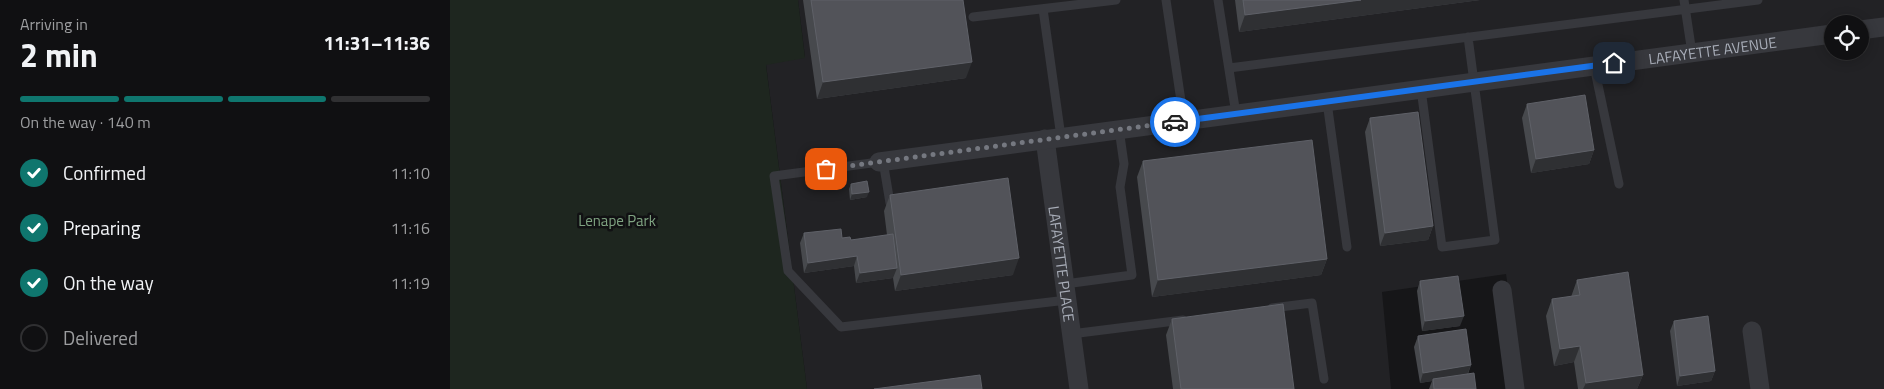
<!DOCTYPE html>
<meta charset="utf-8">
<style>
:root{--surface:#101012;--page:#1e1e20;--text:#f1f3f6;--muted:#9c9d9f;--line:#303032;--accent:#0f766e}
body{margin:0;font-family:"Titillium Web",sans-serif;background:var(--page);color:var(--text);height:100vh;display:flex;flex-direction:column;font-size:19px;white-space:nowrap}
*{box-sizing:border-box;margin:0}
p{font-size:16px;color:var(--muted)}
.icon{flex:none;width:28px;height:28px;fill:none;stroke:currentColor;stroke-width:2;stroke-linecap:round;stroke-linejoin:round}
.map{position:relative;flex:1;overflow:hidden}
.details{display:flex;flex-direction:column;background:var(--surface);width:450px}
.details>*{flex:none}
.controls{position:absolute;left:1374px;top:15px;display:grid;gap:10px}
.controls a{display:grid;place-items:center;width:45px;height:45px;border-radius:50%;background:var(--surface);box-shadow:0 2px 12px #0003,0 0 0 1px var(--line);font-size:25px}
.pin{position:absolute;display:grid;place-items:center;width:42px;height:42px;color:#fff;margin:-21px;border-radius:10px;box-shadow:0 2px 8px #0006}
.courier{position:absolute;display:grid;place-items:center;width:50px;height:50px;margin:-25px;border:4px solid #1a73e8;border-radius:50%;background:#fff;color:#222;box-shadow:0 1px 6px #0007}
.summary em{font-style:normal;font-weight:700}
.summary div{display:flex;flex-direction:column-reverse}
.summary{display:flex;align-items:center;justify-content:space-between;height:85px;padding:0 20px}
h1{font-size:32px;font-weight:700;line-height:38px}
.bar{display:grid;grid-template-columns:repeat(4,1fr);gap:8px 5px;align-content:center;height:60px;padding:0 20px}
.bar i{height:6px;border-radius:4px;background:var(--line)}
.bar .active{background:var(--accent)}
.bar p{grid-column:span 4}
ol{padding:0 20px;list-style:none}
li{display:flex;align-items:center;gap:15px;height:55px}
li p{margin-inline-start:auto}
li .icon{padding:5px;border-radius:50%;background:var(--accent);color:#fff;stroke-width:4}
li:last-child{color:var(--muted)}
li i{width:28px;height:28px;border:2px solid var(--line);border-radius:50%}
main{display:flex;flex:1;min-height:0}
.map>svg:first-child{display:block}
.built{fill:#222225;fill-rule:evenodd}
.green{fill:#1e261f}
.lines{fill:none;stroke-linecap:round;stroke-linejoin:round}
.lane{stroke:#37383d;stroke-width:9}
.street{stroke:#37383d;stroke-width:19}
.wall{fill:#47494d}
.shaded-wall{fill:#2f3033}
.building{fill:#525359;stroke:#5f6168}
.done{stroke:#757880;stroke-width:5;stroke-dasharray:0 9}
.route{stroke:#1a73e8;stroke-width:6}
.labels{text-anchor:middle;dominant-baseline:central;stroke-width:5;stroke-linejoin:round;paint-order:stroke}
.street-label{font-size:15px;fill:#a8adb8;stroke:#111113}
.park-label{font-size:15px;fill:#7fa381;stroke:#111113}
</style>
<main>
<section class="details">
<div class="summary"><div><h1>2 min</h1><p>Arriving in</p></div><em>11:31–11:36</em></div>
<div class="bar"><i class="active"></i><i class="active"></i><i class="active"></i><i></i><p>On the way · 140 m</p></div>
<ol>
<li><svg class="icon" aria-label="check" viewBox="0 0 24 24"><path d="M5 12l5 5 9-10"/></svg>Confirmed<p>11:10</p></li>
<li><svg class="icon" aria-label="check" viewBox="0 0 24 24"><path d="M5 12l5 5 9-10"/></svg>Preparing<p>11:16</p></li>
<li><svg class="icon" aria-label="check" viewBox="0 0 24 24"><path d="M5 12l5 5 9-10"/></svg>On the way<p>11:19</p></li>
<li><i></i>Delivered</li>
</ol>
</section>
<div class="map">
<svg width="1434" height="389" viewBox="0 0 1434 389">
<rect width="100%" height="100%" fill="#161618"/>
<path class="built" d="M348,0H1434V389H1073L1056,274L932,292L941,389H357L316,64L355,57ZM1382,24H1410V51H1382Z"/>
<path class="green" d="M0,0H348L355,58L316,65L357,389H0Z"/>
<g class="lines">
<path class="lane" d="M716,0L734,121
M768,0L786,114
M1234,0L1242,53
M593,9L611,137
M523,17L666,0
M1144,66L1169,184
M779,68L1308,0
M971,89L992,247L1045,240L1018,37
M877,102L897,247
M433,161L440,203
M429,162L324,176L338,271L391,327L617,300
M615,284L682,275L670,187L674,164L669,129
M822,308L862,303L874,379
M621,334L733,320"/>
<g class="street">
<path d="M1410,30L1434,27"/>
<path id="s1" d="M595,139L629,389"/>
<path id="s2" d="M429,162L1382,34"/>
<path d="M1052,290L1065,389"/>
<path d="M1302,331L1310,389"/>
</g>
</g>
<path class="wall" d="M353,0H513L516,78L367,99Z
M785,0H1030L789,32Z
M1077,104L1144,150L1139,164L1081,173L1072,118Z
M920,118L983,226L978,240L930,246L915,132Z
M693,161L877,259L871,275L702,297L687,177Z
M401,184L417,197L400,200L399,189Z
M440,195L563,275L445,291L443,278L406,283L404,266L354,273L350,243L354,233L401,240L437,235L434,211Z
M1127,280L1193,375L1187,389H1128L1124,362L1104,366L1096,316L1102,299L1121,297Z
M970,281L1010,326L972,331L967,291Z
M722,319L844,389H723L716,335Z
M1224,321L1265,371L1261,381L1227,386L1220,331Z
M968,336L1021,365L1018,374L1026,389H979L982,381L970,383L964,347Z"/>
<path class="shaded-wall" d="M911,0H1030L789,32L795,15Z
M522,62L516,78L367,99L373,82Z
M1144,150L1139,164L1081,173L1086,159Z
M419,192L417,197L400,200L402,194Z
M983,226L978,240L930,246L935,233Z
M407,256L404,266L354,273L358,263Z
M569,258L563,275L445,291L451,275Z
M877,259L871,275L702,297L708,280Z
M447,268L443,278L406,283L410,273Z
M1014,316L1010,326L972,331L975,321Z
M1130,346L1124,362L1104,366L1110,349Z
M1021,365L1017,375L983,379L982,381L970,383L973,373Z
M1265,371L1261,381L1227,386L1230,376Z
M1193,375L1187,389H1133L1136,383Z"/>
<path class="building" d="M361,0H513L522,62L373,82Z
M793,0H911L795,15Z
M1135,95L1144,150L1086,159L1077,104Z
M968,112L983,226L935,233L920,118Z
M862,140L877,259L708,280L693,161Z
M558,178L569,258L451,275L440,195Z
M417,181L419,192L402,194L401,184Z
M391,229L392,238L400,237L401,240L443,234L447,268L410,273L407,256L358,263L354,233Z
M1178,272L1193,375L1136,383L1130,346L1110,349L1102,299L1130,295L1127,280Z
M1008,276L1014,316L975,321L970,281Z
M833,304L844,389H731L722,319Z
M1258,316L1265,371L1230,376L1224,321Z
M1016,329L1021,365L973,373L968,336Z
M1024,373L1026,389H984L983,379Z
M530,375L532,389H424Z"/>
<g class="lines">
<path class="done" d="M376,169L725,122"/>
<path class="route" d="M725,122L1164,63"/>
</g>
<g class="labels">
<g class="street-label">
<text stroke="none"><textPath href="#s2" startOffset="841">LAFAYETTE AVENUE</textPath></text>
<text stroke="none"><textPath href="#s1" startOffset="126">LAFAYETTE PLACE</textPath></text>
</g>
<g class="park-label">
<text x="167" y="220">Lenape Park</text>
</g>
</g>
</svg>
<div class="controls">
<a><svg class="icon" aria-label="locate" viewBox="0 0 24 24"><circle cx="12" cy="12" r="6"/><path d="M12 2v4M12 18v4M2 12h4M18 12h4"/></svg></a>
</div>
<div class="pin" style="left:376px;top:169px;background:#ea580c"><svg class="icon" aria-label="bag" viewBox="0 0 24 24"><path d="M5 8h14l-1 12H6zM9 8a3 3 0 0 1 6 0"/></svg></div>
<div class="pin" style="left:1164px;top:63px;background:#1f2937"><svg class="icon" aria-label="home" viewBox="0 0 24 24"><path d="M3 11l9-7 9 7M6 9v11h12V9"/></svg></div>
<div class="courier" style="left:725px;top:122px"><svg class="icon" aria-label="car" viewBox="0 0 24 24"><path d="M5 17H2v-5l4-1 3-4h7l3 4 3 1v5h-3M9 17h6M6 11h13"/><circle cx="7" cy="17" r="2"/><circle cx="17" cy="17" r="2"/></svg></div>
</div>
</main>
